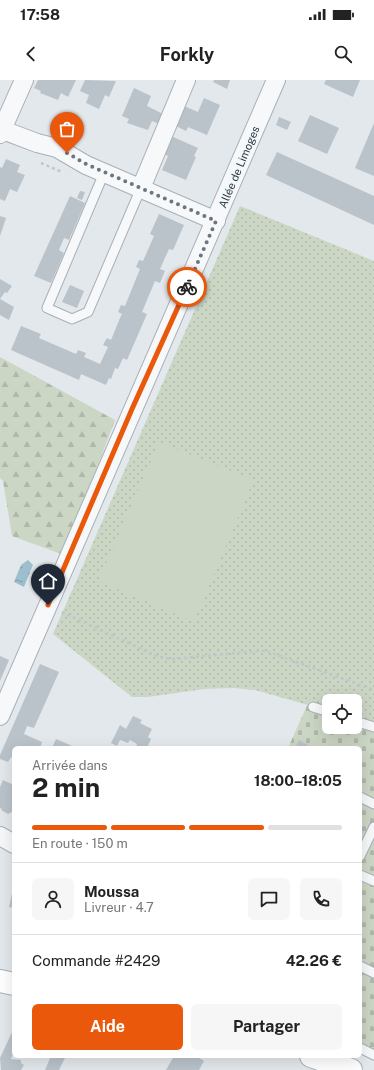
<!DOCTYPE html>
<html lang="fr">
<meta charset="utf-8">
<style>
:root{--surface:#fff;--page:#f6f6f6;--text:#222;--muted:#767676;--line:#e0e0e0;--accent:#ea580c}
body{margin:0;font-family:"Public Sans",sans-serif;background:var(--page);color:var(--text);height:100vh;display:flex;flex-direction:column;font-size:15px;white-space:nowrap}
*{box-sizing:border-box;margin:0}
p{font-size:13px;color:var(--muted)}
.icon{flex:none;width:22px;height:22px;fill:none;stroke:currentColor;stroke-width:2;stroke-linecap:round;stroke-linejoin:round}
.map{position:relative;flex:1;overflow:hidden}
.drawer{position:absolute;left:12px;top:666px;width:350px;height:312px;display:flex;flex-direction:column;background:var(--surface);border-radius:6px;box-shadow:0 4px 16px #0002}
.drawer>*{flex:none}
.fabs{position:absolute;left:322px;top:614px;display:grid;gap:8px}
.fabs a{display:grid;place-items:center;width:40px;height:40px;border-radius:6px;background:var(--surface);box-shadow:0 4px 16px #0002;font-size:20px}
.pin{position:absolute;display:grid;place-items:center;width:34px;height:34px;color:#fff;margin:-41px -17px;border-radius:50% 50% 50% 0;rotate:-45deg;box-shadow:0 0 4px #0007}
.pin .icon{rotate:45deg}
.courier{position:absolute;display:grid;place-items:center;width:40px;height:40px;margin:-20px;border:3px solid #ea580c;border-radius:50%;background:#fff;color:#222;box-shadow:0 1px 5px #0007}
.overview em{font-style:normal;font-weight:700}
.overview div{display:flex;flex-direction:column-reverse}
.overview{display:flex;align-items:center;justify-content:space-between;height:68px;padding:0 20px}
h1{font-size:26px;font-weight:700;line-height:30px}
.bar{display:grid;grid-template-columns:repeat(4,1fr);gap:6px 4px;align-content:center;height:48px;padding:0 20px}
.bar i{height:5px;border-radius:3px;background:var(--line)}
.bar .active{background:var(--accent)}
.bar p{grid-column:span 4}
.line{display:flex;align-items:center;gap:10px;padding:0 20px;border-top:1px solid var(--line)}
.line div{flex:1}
.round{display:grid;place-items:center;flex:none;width:42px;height:42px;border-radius:6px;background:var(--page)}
.cta{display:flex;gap:8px;margin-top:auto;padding:8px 20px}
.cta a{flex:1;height:46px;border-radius:6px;background:var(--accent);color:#fff;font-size:16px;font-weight:700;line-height:46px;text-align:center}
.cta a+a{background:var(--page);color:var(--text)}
.status{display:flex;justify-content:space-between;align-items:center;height:28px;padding:0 20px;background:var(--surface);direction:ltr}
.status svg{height:11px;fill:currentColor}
header{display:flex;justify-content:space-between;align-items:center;height:52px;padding:0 20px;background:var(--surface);font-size:18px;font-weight:700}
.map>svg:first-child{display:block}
.grass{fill:url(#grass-dots)}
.forest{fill:url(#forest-firs)}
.cemetery{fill:url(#cemetery-stones)}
.garden{fill:#ccd6c4}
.water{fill:url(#water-ripples)}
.building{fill:#bac3ca}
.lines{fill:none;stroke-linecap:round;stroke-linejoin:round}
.lane-casing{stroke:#a8b0b7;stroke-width:11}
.street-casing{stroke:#a8b0b7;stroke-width:20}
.secondary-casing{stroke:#a8b0b7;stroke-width:24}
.path{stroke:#c1c6cb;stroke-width:2.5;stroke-dasharray:3 3;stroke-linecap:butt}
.lane{stroke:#f6f8fa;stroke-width:9}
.street{stroke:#f6f8fa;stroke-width:18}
.secondary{stroke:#fff;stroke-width:22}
.done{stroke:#6b767f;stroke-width:4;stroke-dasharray:0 7.2}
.route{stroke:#ea580c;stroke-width:5}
.labels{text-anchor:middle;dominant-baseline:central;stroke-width:3.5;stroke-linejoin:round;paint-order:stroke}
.street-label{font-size:11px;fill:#2a3945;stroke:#f3f7f9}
</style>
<div class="status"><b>17:58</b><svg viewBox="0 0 49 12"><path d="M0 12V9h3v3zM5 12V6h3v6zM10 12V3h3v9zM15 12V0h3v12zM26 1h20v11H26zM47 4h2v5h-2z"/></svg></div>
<header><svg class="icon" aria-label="back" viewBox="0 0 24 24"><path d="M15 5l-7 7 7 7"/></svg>Forkly<svg class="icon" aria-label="search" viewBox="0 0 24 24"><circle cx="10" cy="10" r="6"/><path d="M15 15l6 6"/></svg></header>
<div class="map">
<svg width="374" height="990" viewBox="0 0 374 990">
<defs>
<pattern id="grass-dots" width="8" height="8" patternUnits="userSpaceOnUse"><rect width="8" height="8" fill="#ccd6c4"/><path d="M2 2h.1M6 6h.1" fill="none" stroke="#afb8aa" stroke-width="1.8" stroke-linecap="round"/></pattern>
<pattern id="forest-firs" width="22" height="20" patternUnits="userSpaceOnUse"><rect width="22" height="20" fill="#ccd6c4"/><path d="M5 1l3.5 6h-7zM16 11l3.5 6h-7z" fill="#afb8aa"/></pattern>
<pattern id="cemetery-stones" width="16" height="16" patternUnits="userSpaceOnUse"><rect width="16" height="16" fill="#ccd6c4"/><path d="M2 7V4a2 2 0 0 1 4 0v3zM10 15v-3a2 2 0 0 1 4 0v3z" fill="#afb8aa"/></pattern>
<pattern id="water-ripples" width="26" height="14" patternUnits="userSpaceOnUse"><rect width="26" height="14" fill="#9cbecd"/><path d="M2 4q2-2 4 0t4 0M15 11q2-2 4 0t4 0" fill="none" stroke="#7f9ba8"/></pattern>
</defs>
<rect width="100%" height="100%" fill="#e3e8ec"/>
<path class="grass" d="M240,126L374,181V642L355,636V621H329V627L310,621L308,625L255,610L233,608L204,609L148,617H132L53,554Z"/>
<path class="forest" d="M0,277L115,340L64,475L12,456L3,401L0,398Z"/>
<path class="cemetery" d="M309,621L329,627V647H355V636L374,642V979L360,972V668H288Z"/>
<path class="garden" d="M159,362L254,400L194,542L98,501Z"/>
<path class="water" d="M28,480L33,485L24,507L14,502L21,485Z"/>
<path class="building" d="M38,0H76L68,17L61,13L58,20L40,13L41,11L34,8Z
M85,0L116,1L109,17L105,15L99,29L86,23L89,15L80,11Z
M214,0H230L227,9L213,2Z
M326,0H360L353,17L324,4Z
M134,8L151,16L147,26L163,34L159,44L152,41L148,50L127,43L129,39L122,36Z
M204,18L220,25L207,55L188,47L186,51L176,46L184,26L198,32Z
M310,35L339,48L327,74L298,61Z
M279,37L291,42L287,50L276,45Z
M374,43V96L355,88Z
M171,56L198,68L194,76L196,77L186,100L162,90L168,76L164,74Z
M277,72L374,116V145L266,95Z
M6,79L20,85L17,92L25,95L17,112L10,109L5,121L0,119V87L2,88Z
M80,111L85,112L82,120L77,118Z
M70,116L85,123L69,160L64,158L59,170L64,173L51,203L34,196Z
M159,134L184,145L173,170L169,169L160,189L165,191L160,203L155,201L142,232L147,234L127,280L123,278L118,289L115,288L111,299L109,298L106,305L81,294L79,300L11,270L21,246L41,254L39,258L76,274L78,270L86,273L84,277L100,284L108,267L103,265L107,258L111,260L120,238L122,234L118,232L121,225L125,226L140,189L136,187L139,180L143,181L154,156L150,154Z
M0,136L6,138L0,156Z
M0,199L12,206L7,213L5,212L0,219L14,227L9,240L0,235Z
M70,205L84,211L77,228L62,222Z
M0,576L9,580L0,601Z
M40,584L59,592L34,648L27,646L24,654L42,662L40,668H14V678L11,677L8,682L0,679V675Z
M133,636L142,640L140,643L152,649L148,657L151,659L147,668H137L136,667L137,664L130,660L128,663L120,660L117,666L111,663L120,645L126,649Z
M56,659L77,668H52Z
M299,660L308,665L307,668H295Z
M3,700L14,705V722L13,725L14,726L12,732L8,734L1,730L2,729L0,728V707Z
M13,809H14V828L9,827Z
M14,948V972L11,979L21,980V983L24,985L21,990H1L0,978Z
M51,976H66L59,990H45Z
M174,976L182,977L183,976H196L204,981L199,990H166Z"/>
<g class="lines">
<g class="lane-casing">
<path id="lane" d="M104,93L47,228L72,239L88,232L141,108
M313,627L329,632
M355,641L374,647
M360,717L374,724
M360,776L374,747
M360,795L374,801
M360,886L374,893
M360,968L374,975"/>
</g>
<g class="street-casing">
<path id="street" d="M0,49L37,63L57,68L86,85L216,141
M0,54L24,0
M141,108L186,0
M0,636L276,0
M0,756L14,764"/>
</g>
<g class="secondary-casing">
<path id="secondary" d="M0,901L14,904
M311,976L351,990"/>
</g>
<path class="path" d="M41,83L62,92
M62,532L152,574L164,578L174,579L257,571H266L374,610"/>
<use href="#lane" class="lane"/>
<use href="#street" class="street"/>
<use href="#secondary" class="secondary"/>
</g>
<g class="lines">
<path class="done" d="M67,73L86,84L216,141L187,207"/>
<path class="route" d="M48,525L132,329L187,207"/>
</g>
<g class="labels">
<g class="street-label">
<text transform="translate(239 87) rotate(-67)">Allée de Limoges</text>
</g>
</g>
</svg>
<div class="fabs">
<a><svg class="icon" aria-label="locate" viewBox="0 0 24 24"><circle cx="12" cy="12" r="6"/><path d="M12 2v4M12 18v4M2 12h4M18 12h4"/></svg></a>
</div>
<div class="pin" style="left:67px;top:73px;background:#ea580c"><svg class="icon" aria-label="bag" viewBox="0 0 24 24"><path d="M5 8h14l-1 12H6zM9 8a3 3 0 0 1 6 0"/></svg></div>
<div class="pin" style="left:48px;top:525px;background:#1f2937"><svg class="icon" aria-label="home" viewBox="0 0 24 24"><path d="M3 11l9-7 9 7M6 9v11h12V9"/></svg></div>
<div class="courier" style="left:187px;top:207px"><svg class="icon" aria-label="bike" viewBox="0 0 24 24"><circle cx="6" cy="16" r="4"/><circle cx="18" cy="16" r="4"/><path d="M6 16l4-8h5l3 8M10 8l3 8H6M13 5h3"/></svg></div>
<section class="drawer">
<div class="overview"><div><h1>2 min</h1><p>Arrivée dans</p></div><em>18:00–18:05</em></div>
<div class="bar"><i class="active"></i><i class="active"></i><i class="active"></i><i></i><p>En route · 150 m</p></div>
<div class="line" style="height:72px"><a class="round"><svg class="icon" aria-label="person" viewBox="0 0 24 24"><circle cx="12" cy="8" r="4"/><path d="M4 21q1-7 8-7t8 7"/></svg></a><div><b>Moussa</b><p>Livreur · 4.7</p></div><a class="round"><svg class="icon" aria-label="chat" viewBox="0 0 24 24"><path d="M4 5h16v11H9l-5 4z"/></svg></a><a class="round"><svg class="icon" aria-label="phone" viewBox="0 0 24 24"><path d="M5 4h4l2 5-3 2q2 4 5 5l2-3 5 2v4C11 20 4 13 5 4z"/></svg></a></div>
<div class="line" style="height:52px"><div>Commande #2429</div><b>42.26 €</b></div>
<div class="cta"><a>Aide</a><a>Partager</a></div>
</section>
</div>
